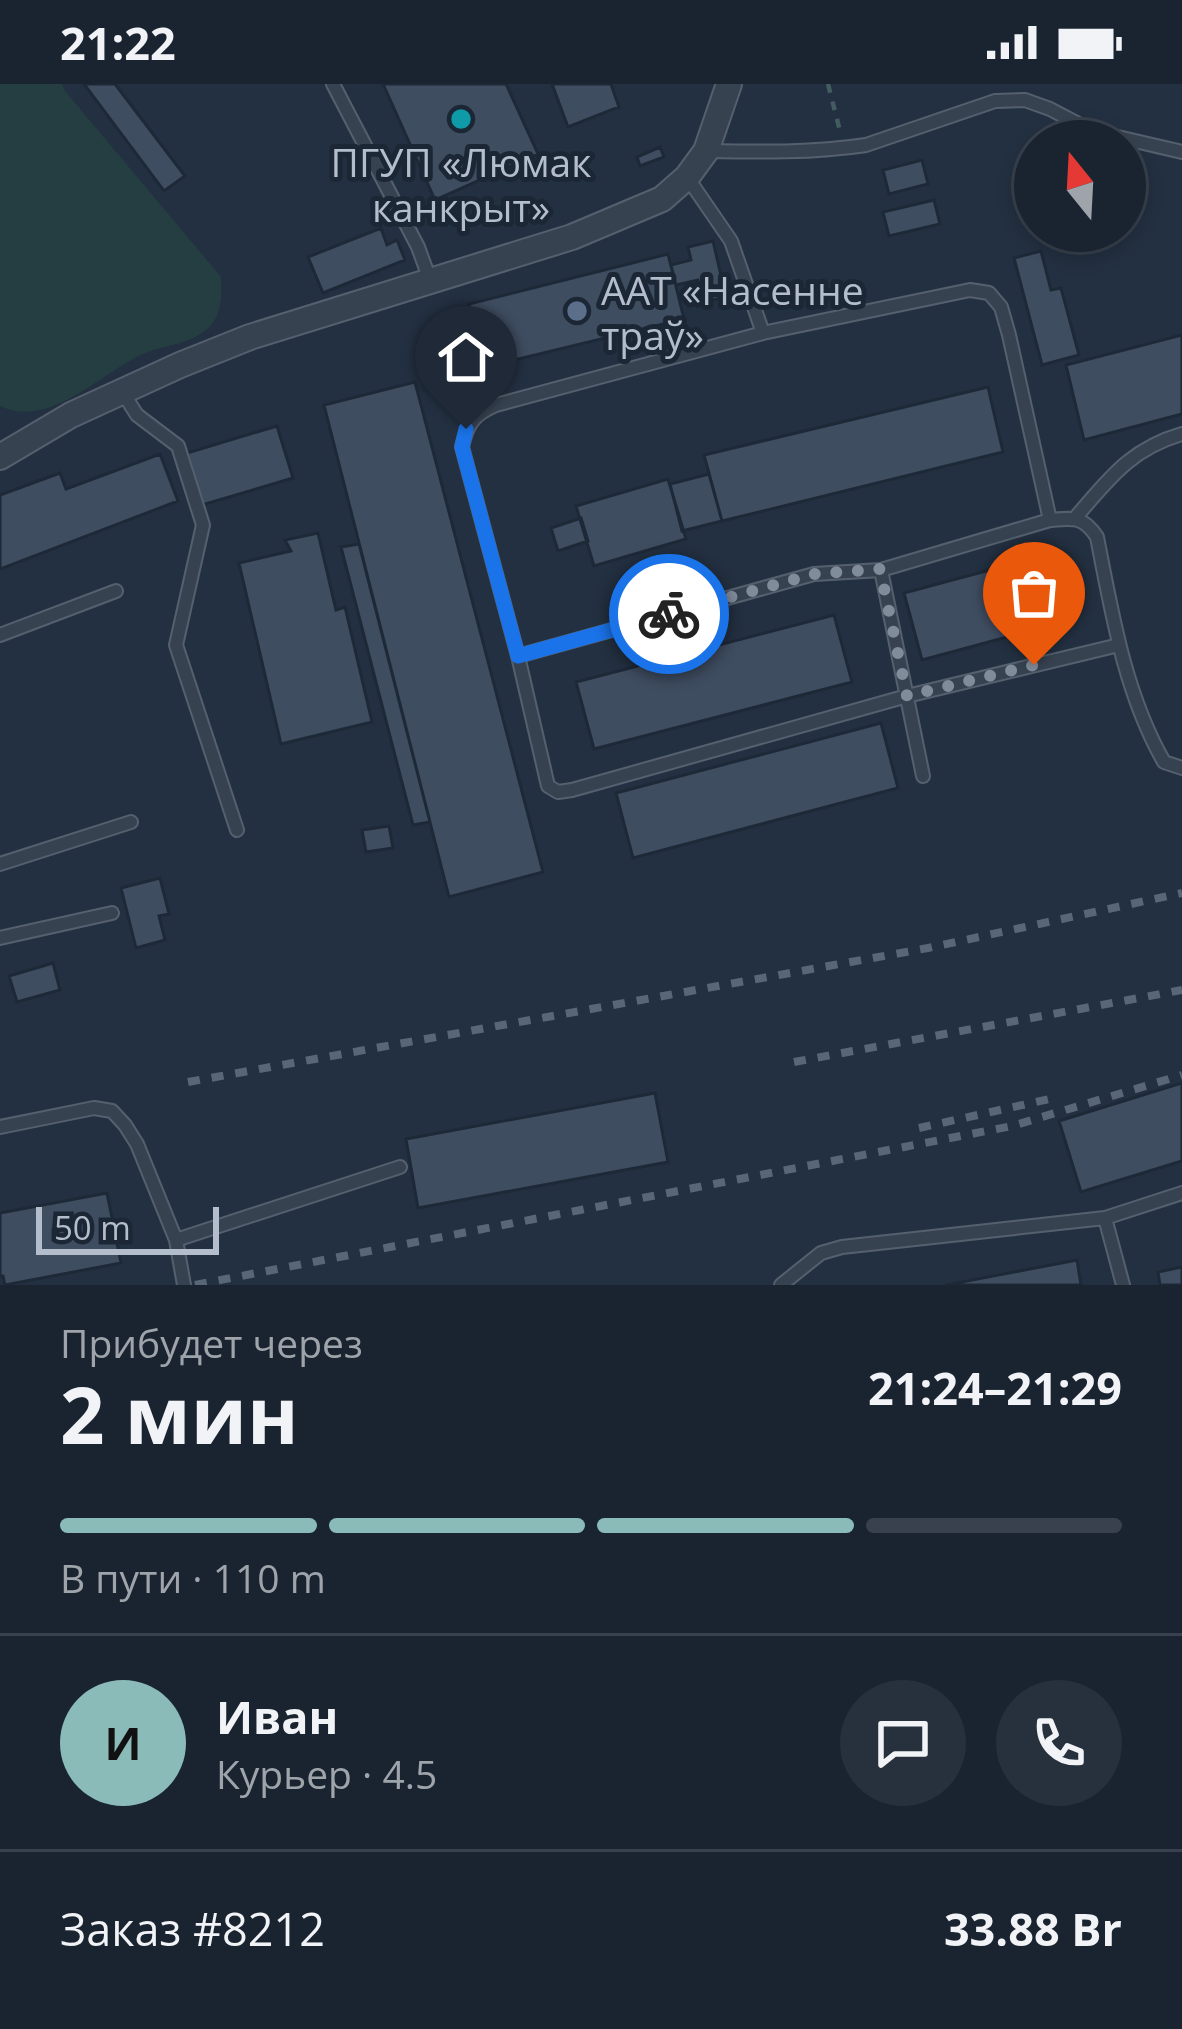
<!DOCTYPE html>
<html lang="ru">
<meta charset="utf-8">
<style>
:root{--surface:#1a2431;--page:#27303d;--text:#f1f3f6;--muted:#9fa4ab;--line:#38414d;--accent:#8bbbb9}
body{margin:0;font-family:"Open Sans",sans-serif;background:var(--page);color:var(--text);height:100vh;display:flex;flex-direction:column;font-size:45px;white-space:nowrap}
*{box-sizing:border-box;margin:0}
p{font-size:39px;color:var(--muted)}
.icon{flex:none;width:66px;height:66px;fill:none;stroke:currentColor;stroke-width:2;stroke-linecap:round;stroke-linejoin:round}
.map{position:relative;height:1201px;overflow:hidden}
.side{display:flex;flex-direction:column;background:var(--surface);flex:1}
.side>*{flex:none}
.needle{width:78px;rotate:342deg}
.buttons{position:absolute;left:1014px;top:36px;display:grid;gap:24px}
.buttons a{display:grid;place-items:center;width:132px;height:132px;border-radius:50%;background:var(--surface);box-shadow:0 6px 18px #0003,0 0 0 3px var(--line);font-size:60px}
.scale{position:absolute;left:36px;bottom:30px;width:183px;box-sizing:border-box;padding-left:12px;border:6px solid #b4bdcb;border-top:0;font-size:33px;line-height:42px;white-space:nowrap;color:#b4bdcb;-webkit-text-stroke:9px #1c2736;paint-order:stroke}
.pin{position:absolute;display:grid;place-items:center;width:102px;height:102px;color:#fff;margin:-123px -51px;border-radius:50% 50% 50% 0;rotate:-45deg;box-shadow:0 0 12px #0007}
.pin .icon{rotate:45deg}
.courier{position:absolute;display:grid;place-items:center;width:120px;height:120px;margin:-60px;border:9px solid #1a73e8;border-radius:50%;background:#fff;color:#222;box-shadow:0 3px 15px #0007}
.head em{font-style:normal;font-weight:700}
.head div{display:flex;flex-direction:column-reverse}
.head{display:flex;align-items:center;justify-content:space-between;height:204px;padding:0 60px}
h1{font-size:78px;font-weight:700;line-height:90px}
.bar{display:grid;grid-template-columns:repeat(4,1fr);gap:18px 12px;align-content:center;height:144px;padding:0 60px}
.bar i{height:15px;border-radius:9px;background:var(--line)}
.bar .active{background:var(--accent)}
.bar p{grid-column:span 4}
.line{display:flex;align-items:center;gap:30px;padding:0 60px;border-top:3px solid var(--line)}
.line div{flex:1}
.round{display:grid;place-items:center;flex:none;width:126px;height:126px;border-radius:63px;background:var(--page)}
.status{display:flex;justify-content:space-between;align-items:center;height:84px;padding:0 60px;background:var(--surface);direction:ltr}
.status svg{height:33px;fill:currentColor}
.map>svg:first-child{display:block}
.green{fill:#253e42}
.building{fill:#3f4d61;stroke:#1e2938;stroke-width:3}
.lines{fill:none;stroke-linecap:round;stroke-linejoin:round}
.lane-casing{stroke:#55606e;stroke-width:16}
.street-casing{stroke:#55606e;stroke-width:28}
.path{stroke:#435c5f;stroke-width:4.5;stroke-dasharray:9 9;stroke-linecap:butt}
.lane{stroke:#374251;stroke-width:12}
.street{stroke:#374251;stroke-width:24}
.rail{stroke:#596678;stroke-width:8;stroke-dasharray:12 12;stroke-linecap:butt}
.done{stroke:#818c9b;stroke-width:12;stroke-dasharray:0 21.6}
.route{stroke:#1a73e8;stroke-width:15}
.culture-dot{fill:#0f9aa8;stroke:#1c2736;stroke-width:4.5}
.service-dot{fill:#5c6f8a;stroke:#1c2736;stroke-width:4.5}
.labels{text-anchor:middle;dominant-baseline:central;stroke-width:10;stroke-linejoin:round;paint-order:stroke}
.poi-label{font-size:39px;fill:#b4bdcb;stroke:#1c2736}
</style>
<div class="status"><b>21:22</b><svg viewBox="0 0 49 12"><path d="M0 12V9h3v3zM5 12V6h3v6zM10 12V3h3v9zM15 12V0h3v12zM26 1h20v11H26zM47 4h2v5h-2z"/></svg></div>
<div class="map">
<svg width="1182" height="1201" viewBox="0 0 1182 1201">
<rect width="100%" height="100%" fill="#233041"/>
<path class="green" d="M0,0H62L65,7L221,193C222,212 222,232 207,245C190,260 165,261 145,269C101,288 50,346 0,322Z"/>
<path class="building" d="M84,0H115L185,92L164,107Z
M383,0H506L538,70L435,116Z
M552,0H611L619,23L568,43Z
M660,63L664,73L640,82L637,73Z
M922,76L928,100L889,110L883,86Z
M934,116L940,140L889,152L883,128Z
M381,144L387,161L397,156L405,176L323,209L308,173Z
M713,157L726,213L703,218L698,196L676,201L671,181L691,176L688,163Z
M1041,167L1051,206L1061,204L1079,271L1042,281L1014,174Z
M668,170L684,235L485,283L469,220Z
M1182,251V330L1084,356L1066,281Z
M415,298L543,788L449,813L324,321Z
M988,303L1003,368L722,437L704,371Z
M277,342L293,394L202,421L187,369Z
M160,370L178,417L0,485V411L60,389L66,405Z
M709,390L722,437L682,447L670,400Z
M668,395L686,455L594,482L576,422Z
M581,434L588,457L558,467L551,444Z
M318,449L336,526L345,523L372,638L281,660L239,479L291,467L285,456Z
M359,460L430,738L413,741L341,463Z
M1053,469L1062,503L1043,508L1052,541L922,576L904,509Z
M834,531L852,598L594,665L576,598Z
M881,639L898,704L633,774L616,709Z
M389,742L393,764L366,768L362,746Z
M160,794L169,830L159,832L165,856L136,864L121,804Z
M53,879L60,906L17,918L9,892Z
M1182,999V1077L1081,1108L1059,1037Z
M655,1009L668,1078L418,1124L406,1055Z
M107,1109L121,1179L5,1201L3,1192H0V1129Z
M1077,1176L1081,1201H946Z
M1182,1183V1201H1160L1158,1188Z"/>
<g class="lines">
<g class="lane-casing">
<path id="lane" d="M333,0L418,163L430,196
M706,67C759,68 813,69 866,61L995,17L1025,16L1050,25L1092,47L1182,68
M687,93L731,157L763,249L496,321C475,330 467,339 462,363L518,572L548,702L558,708L572,706L907,612L1119,561
M763,249L970,206L989,209L1001,223L1009,251L1050,436C1074,434 1083,432 1097,453C1112,530 1125,610 1164,678L1182,684
M123,309L137,331L178,362L203,441L176,561L237,746
M1075,434C1109,395 1130,365 1182,350
M881,486L923,692
M0,551L116,507
M518,572L814,490L881,486L1050,436
M0,780L131,738
M0,854L112,829
M0,1043L94,1024L112,1027L125,1041L137,1060L176,1156L400,1083
M1105,1134L1123,1201
M176,1156L184,1201
M781,1201L821,1169L842,1163L1105,1134L1182,1109"/>
</g>
<g class="street-casing">
<path id="street" d="M0,373L71,331L180,281L250,253L572,153L662,115L687,93L706,67L729,0"/>
</g>
<path class="path" d="M828,0L840,47"/>
<use href="#lane" class="lane"/>
<use href="#street" class="street"/>
<path class="rail" d="M794,978L1182,906
M188,998L928,864L1182,809
M919,1044L1054,1014
M195,1201L1012,1042L1182,991"/>
</g>
<g class="lines">
<path class="done" d="M669,530L814,490L880,485L907,612L1034,581"/>
<path class="route" d="M466,345L462,363L518,572L669,530"/>
</g>
<circle class="culture-dot" cx="461" cy="35" r="12"/>
<circle class="service-dot" cx="577" cy="227" r="12"/>
<g class="labels">
<g class="poi-label">
<text x="461" y="77">ПГУП «Люмак<tspan x="461" dy="45">канкрыт»</tspan></text>
<text x="601" y="205" text-anchor="start">ААТ «Насенне<tspan x="601" dy="45">траў»</tspan></text>
</g>
</g>
</svg>
<div class="buttons">
<a><svg class="needle" viewBox="-14 -14 28 28"><path d="M0-13l5 13h-10z" fill="#e53935"/><path d="M0 13l5-13h-10z" fill="#9fa4ab"/></svg></a>
</div>
<div class="scale">50 m</div>
<div class="pin" style="left:1034px;top:581px;background:#ea580c"><svg class="icon" aria-label="bag" viewBox="0 0 24 24"><path d="M5 8h14l-1 12H6zM9 8a3 3 0 0 1 6 0"/></svg></div>
<div class="pin" style="left:466px;top:345px;background:#1f2937"><svg class="icon" aria-label="home" viewBox="0 0 24 24"><path d="M3 11l9-7 9 7M6 9v11h12V9"/></svg></div>
<div class="courier" style="left:669px;top:530px"><svg class="icon" aria-label="bike" viewBox="0 0 24 24"><circle cx="6" cy="16" r="4"/><circle cx="18" cy="16" r="4"/><path d="M6 16l4-8h5l3 8M10 8l3 8H6M13 5h3"/></svg></div>
</div>
<section class="side">
<div class="head"><div><h1>2 мин</h1><p>Прибудет через</p></div><em>21:24–21:29</em></div>
<div class="bar"><i class="active"></i><i class="active"></i><i class="active"></i><i></i><p>В пути · 110 m</p></div>
<div class="line" style="height:216px"><b class="round" style="background:var(--accent);color:#111">И</b><div><b>Иван</b><p>Курьер · 4.5</p></div><a class="round"><svg class="icon" aria-label="chat" viewBox="0 0 24 24"><path d="M4 5h16v11H9l-5 4z"/></svg></a><a class="round"><svg class="icon" aria-label="phone" viewBox="0 0 24 24"><path d="M5 4h4l2 5-3 2q2 4 5 5l2-3 5 2v4C11 20 4 13 5 4z"/></svg></a></div>
<div class="line" style="height:156px"><div>Заказ #8212</div><b>33.88 Br</b></div>
</section>
